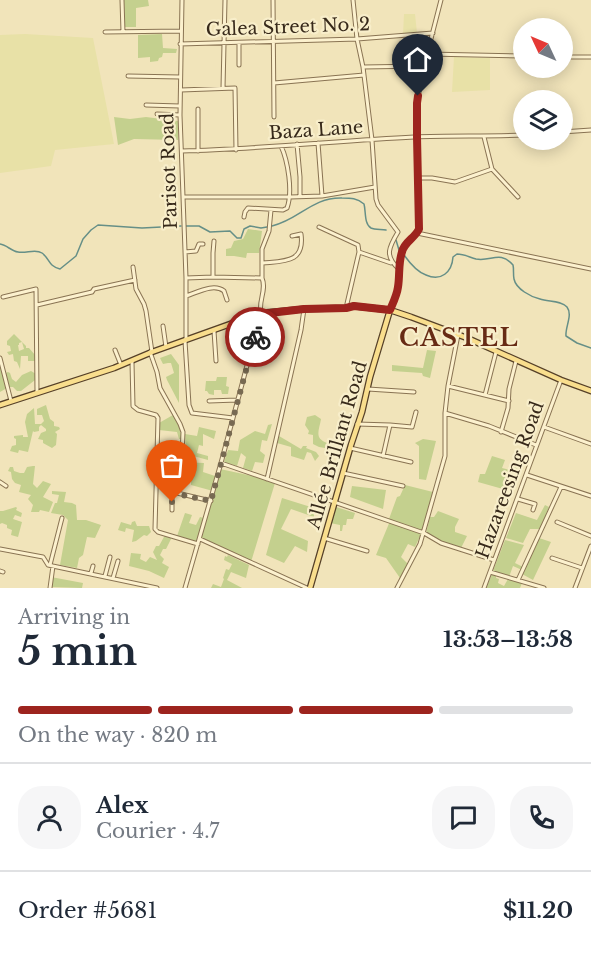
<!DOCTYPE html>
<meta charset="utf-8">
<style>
:root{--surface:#fff;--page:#f6f6f7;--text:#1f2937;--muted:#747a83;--line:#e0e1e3;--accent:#9d241e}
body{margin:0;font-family:"Libre Baskerville",serif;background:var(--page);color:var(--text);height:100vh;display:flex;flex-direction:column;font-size:22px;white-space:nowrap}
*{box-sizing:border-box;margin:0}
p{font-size:20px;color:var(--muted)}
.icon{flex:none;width:33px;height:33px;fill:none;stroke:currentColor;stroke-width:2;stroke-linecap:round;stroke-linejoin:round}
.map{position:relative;height:588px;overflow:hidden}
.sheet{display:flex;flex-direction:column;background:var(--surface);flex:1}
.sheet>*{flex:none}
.needle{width:39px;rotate:314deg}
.controls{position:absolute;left:513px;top:18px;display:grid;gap:12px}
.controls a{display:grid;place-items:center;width:60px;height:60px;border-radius:50%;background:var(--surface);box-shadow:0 3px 15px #0003;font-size:30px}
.pin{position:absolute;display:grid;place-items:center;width:51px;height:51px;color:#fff;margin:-62px -26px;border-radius:50% 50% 50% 0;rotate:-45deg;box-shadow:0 0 6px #0007}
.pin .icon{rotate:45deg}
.courier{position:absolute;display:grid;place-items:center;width:60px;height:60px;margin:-30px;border:4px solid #9d241e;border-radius:50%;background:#fff;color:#222;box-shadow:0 2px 8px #0007}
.head em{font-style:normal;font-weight:700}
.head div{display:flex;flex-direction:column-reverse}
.head{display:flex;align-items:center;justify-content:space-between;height:102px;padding:0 18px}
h1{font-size:39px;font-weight:700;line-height:45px}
.bar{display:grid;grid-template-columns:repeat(4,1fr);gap:9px 6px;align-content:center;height:72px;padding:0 18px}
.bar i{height:8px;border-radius:4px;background:var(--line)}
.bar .on{background:var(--accent)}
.bar p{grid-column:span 4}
.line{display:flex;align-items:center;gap:15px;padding:0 18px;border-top:2px solid var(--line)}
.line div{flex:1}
.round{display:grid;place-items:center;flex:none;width:63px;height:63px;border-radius:24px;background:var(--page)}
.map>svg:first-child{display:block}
.farmland{fill:#e8e1a7}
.green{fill:#c4d08e}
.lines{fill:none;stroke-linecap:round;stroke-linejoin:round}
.stream{stroke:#668f87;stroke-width:1.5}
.minor-casing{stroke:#897353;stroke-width:5}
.major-casing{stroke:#564028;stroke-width:7}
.minor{stroke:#fcf1ce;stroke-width:3}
.major{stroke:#f9de8d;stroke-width:4.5}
.done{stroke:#786a52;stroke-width:6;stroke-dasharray:0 10.8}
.route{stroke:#9d241e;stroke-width:8}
.labels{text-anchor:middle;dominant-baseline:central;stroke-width:4.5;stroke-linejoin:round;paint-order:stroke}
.street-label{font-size:18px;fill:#37291a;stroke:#f8eeca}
.district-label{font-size:24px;font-weight:bold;letter-spacing:1.5px;fill:#672b15;stroke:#f8eeca}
</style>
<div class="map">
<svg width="591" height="588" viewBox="0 0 591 588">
<rect width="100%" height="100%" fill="#f1e4ba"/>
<path class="farmland" d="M404,14H415L417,33L403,34Z
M25,34L93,38L114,144L55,150L51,166L0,173V35Z
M454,57L490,58V90L452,92Z"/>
<path class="green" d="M124,0H148L149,6L136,8V27H125Z
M162,34L163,48L177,49L176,53H163L162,57L159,58L158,61L150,62V57L138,58V35Z
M114,117L130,119L146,117L178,121V140L134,139L118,145Z
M248,229L262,231L259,253H247L246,258L234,256H226V249L231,248L234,241L243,239Z
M14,334L22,342L19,343V345H18L19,351L24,349L22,342L26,346V348H29L35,355V361H28V356H21L20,369L17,362L14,361L13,354L9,355L7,352L11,351L10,346L7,345V341Z
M427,350L436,351L430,378L423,376L422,373L392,371V365L423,368Z
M171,354L179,365V403L167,380L166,377L174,373L171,363H168L163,364L160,358Z
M0,368H2L3,374L8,372L10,373L12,379L16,382L22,375L31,371L36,374L35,380L21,391H17L13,387H7V388L0,392Z
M217,377H227L226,386L229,387L228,394H222L221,390H214V395L209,394L207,391H205L206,381H216Z
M46,405L50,419L54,422V426L59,427L60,429L55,432L57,434L56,445L52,448L43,443V440L38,439L41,433L46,431V429L41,425L39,427V431L34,432L33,431L28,452L19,450L18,453L10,451L12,446L16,445V439L14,438V436L23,435V437H28L25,422L27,414L34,408L35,424H41L44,421L42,415H37V409Z
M173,415L180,428L182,439H179L177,432L159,430V423Z
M315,415L321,419C319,431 314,438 327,443L325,448L319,447L313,444V435L308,434L309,431L305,425L307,417Z
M272,424L267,441L262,440L260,451L265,455L263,463L255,462L252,471L243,468L246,457L241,453L237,466L224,462L228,450L238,451L240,440L255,431L265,434L268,425Z
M199,427L216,431L214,439L203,434V446L199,445L197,453L208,456V460L186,454L185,434L197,436Z
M279,436L301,449L303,446H307L306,448L316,452L319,456L315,461L311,453L307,452L304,460L291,456V447L277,443Z
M423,439L436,441L426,480L419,479V446L415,443Z
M523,454L510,491L478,482L480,474H485L492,456L505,460L502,468L510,470Z
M183,462L204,463L203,472L215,476L214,486L220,469L266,479L275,483L251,562L200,539L213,491L191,485V479L186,477L184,483L173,482L174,477L171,473L158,472V463Z
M33,466H35L33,484L37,488L43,481L51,484L43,497L53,502L49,512L40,510L39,512H31L33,505L28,499L31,495L19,492L21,485L15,483L12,479L11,472L8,471L10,467H13L14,471L20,473H24L27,467Z
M405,485L433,492L422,532L415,547L408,544L401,557L408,564L400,578L386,558L376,555L390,521L406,526L389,519L397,497L400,496Z
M352,486L386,490L383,509L350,497Z
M52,491L66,492L64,502L72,503L76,505L77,520H86L101,525L95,538L87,537L83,555L79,558L77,568L60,565L68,520L63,515L51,513L55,503H57L59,495L52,494Z
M282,498L314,508V517L291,509L281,529L308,541L307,552L295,546L284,563L266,555Z
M545,505L549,507L540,529H530L523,543L506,538L516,513L537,520Z
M16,507L17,508L16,510L22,513L21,517L15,515L13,519L22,522L18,537L11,535L12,530L7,528V525L2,523L0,524V511H3Z
M336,507L355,513L353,519H347L346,525H343L342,531H340V525L330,523Z
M438,511L459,519L455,527V532L467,536L461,548L443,543L426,533L430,517H434Z
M185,513L192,515L189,523L196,525L200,517L204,518L198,542L177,536Z
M135,521L137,526H149L151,532L147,536L144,535L136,541L132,542L134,530L126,528L125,532L118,530L121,522L131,525L132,522Z
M165,535L172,537L166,549H163L160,555L164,559L162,563L169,567L164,578L149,571L129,566L131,553L141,554L140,559L146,562L150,557L157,560L153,552L156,546H159Z
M539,538L551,542L533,580L522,574Z
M505,540L524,545L515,563L523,567L522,570L513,566L509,577L493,571Z
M228,555L249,565L246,578L231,572L227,580L242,588H211L213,584L221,587L224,579L223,578L226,569L229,570L232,564L224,560L225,556L227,557Z
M492,574L496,576V578L499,579L498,583L504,586L508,579L522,583L520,588H486Z
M51,577L83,583L82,588L50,587Z"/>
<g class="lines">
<path class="stream" d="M186,226H199L210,232L230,231L237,238H241L244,229L250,226L261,228L267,227
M272,226C299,220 312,197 342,198C351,198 357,198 364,204C366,211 364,224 371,228C375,230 382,229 386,230
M396,240L399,250
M0,244C7,245 11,251 18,252C26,254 35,248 42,253C50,259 48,266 60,269L76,256L83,239L91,230L98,225L142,228L181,226
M404,255C409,262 417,272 426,275C441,282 452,272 453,257L457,254C464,254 469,257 476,259C491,262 500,250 513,265C514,269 513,275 514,279C516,289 531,297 540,299C548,302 561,300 567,307C573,315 565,327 566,336L577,343L591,348"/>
<g class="minor-casing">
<path id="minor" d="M122,0L123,32
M182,0L180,115L186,278V340
M273,0L274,117
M353,0L357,39L363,67L372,140L376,199L378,205L398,232C389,247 384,256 399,269
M105,32L181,31
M239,43V65
M180,44L357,39L433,33
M428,54L524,56
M562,57H591
M363,67L424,66
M128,76L180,77
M274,83L364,75
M223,88L225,0
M181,90L235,88L236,150
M146,105L180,106
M157,114L180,115
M562,132L591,130
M484,137L492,169L518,197
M318,143L322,196
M297,144L300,177V196
M182,151C259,149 337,141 414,137C451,135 487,137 524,135
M198,151V109
M418,178H432L455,182L492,169
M184,197H290L322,196L375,187
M244,217L245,212L248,208L283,210L287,208C293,192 288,161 281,146
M319,227L358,245L359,252L391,263
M417,233L591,269
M214,241L213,253V277L262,278
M185,252L196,251L199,244H203
M263,263C284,261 305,263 301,234L292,236
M133,267L136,289L144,304L146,311L152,352
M186,278L213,277
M186,296C198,292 214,283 224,291L227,300
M3,297L36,289L37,393
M37,305L92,292L94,289L135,280
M346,308L359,252
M390,310C393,303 397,295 398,287C400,276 398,264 402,253C404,242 415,238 419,229L417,103L424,66L441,0
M163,326L166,347
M214,331L216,361
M185,341L189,405L192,413L233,418
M115,350L121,365
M150,352L157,372L160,388L180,424L183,432L182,455
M0,358L11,401
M132,362L133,406L138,410L156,415L158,418L155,529L158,532L198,544
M448,386L509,401
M368,389L414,392
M485,395L496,352
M209,401L237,400
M445,413L489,426L536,445
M357,424L390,425L383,456
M390,425L412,427L416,412
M544,427L591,444
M501,432L508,408L509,389L516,361
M350,448L411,462
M221,463L424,533L441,543L494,560
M343,473L403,486
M156,474H167L172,476V493H177L211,501
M527,475L591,496
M267,479L301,330L304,309
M0,482L6,486
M172,493V510
M518,499L535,504L533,510
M557,522L591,536
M324,538L367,551
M200,539L307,588
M0,549L43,557L48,565L157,588
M552,558L582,568
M50,565L62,518
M0,571L3,572
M490,572L544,588
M91,573L93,566
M105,576L110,557
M113,578L118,561
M518,580L561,487
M50,588L53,566
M185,588L221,463L261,313C258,301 267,290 262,278V249L269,231L271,210
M397,588L420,544L445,456V413L448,386L458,335
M484,588L561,380
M575,588L591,546"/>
</g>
<g class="major-casing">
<path id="major" d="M0,405L114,368L152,352L261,313L304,309L346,308L353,306L390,310L411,317L467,338L561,380L591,391
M310,588L351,445L362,412L370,377L390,310"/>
</g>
<use href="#minor" class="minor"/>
<use href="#major" class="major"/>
</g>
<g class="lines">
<path class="done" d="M172,502V493L211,501L255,337"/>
<path class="route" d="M255,337L261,314L304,309L346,308L354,306L390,310C393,303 397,295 398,287C400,275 398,264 402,252C404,242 415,238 419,229L417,137V103L418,96"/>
</g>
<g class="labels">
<g class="street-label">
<text transform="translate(288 27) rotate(-2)">Galea Street No. 2</text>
<text transform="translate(316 130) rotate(-4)">Baza Lane</text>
<text transform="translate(169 171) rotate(-92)">Parisot Road</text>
<text transform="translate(337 445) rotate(-74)">Allée Brillant Road</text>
<text transform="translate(510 480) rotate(-70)">Hazareesing Road</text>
</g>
<g class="district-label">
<text x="459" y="337">CASTEL</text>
</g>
</g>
</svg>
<div class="controls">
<a><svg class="needle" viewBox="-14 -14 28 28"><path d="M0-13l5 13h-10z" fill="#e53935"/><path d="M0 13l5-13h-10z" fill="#747a83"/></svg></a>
<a><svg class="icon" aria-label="layers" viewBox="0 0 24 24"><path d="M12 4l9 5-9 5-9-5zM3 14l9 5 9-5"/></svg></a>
</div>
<div class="pin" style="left:172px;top:502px;background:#ea580c"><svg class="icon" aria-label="bag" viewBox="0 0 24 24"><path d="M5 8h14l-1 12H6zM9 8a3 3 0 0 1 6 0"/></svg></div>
<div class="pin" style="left:418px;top:96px;background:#1f2937"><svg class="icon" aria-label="home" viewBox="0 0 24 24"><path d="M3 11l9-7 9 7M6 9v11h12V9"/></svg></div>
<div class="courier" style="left:255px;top:337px"><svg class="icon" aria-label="bike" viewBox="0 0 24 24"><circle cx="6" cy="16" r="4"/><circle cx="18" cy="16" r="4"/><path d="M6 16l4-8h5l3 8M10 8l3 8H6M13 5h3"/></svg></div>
</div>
<section class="sheet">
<div class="head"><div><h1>5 min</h1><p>Arriving in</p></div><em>13:53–13:58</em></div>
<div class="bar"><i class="on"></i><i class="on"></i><i class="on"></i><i></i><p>On the way · 820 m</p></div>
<div class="line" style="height:108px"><a class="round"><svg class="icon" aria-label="person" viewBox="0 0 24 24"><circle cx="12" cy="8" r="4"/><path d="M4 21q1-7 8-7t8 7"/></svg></a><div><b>Alex</b><p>Courier · 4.7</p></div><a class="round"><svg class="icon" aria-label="chat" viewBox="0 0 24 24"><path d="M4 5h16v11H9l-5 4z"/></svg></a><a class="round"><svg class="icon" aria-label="phone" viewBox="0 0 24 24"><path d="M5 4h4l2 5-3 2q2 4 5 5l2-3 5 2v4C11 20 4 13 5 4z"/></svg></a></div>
<div class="line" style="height:78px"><div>Order #5681</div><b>$11.20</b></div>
</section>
